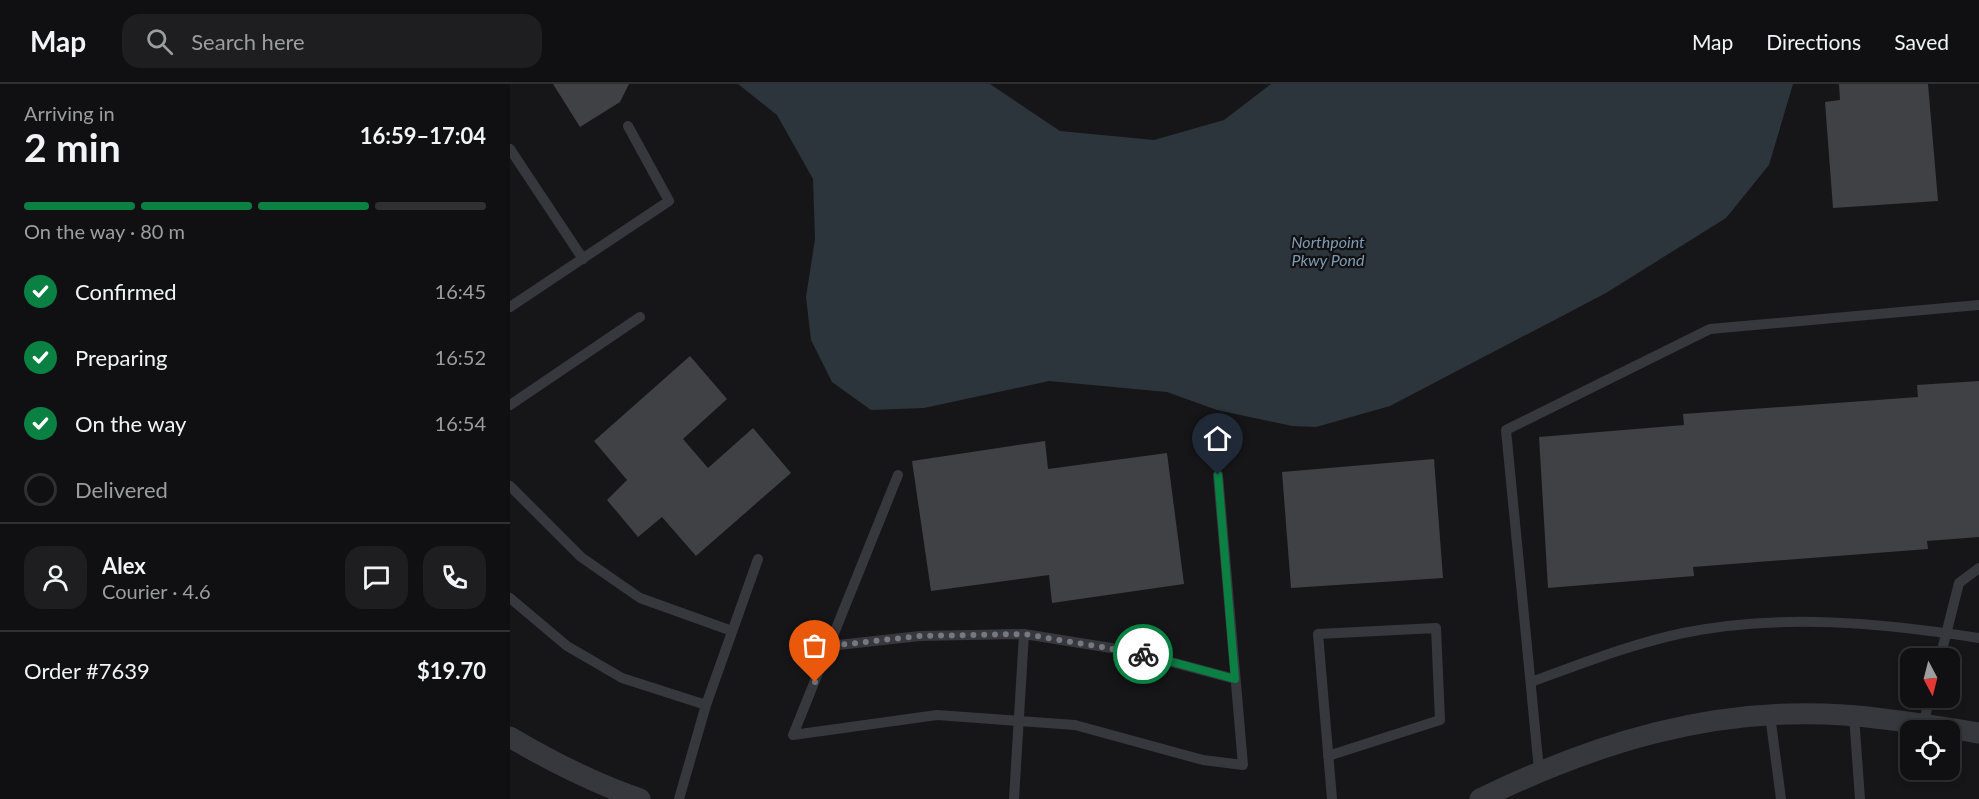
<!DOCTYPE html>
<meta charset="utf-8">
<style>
:root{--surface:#101012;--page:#1e1e20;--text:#f1f3f6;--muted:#9c9d9f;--line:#303032;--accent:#0b8043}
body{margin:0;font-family:Lato,sans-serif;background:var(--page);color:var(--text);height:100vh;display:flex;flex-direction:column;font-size:22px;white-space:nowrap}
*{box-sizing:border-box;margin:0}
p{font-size:20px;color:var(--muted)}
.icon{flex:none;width:33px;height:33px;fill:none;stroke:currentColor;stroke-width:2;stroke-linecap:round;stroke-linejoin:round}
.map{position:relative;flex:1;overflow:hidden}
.drawer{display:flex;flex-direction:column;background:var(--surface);width:510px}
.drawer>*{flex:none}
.needle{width:39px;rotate:173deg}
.buttons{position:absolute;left:1390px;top:564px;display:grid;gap:12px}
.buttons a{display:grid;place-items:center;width:60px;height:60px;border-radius:12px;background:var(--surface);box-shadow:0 3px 9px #0003,0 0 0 2px var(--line);font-size:30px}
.pin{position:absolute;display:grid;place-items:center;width:51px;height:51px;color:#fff;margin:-62px -26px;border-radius:50% 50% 50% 0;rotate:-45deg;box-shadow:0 0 6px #0007}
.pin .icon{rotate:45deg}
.courier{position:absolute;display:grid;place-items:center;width:60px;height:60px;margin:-30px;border:4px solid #0b8043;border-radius:50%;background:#fff;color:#222;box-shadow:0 2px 8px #0007}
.headline em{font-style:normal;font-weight:700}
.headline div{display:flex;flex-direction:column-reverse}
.headline{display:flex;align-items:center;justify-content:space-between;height:102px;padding:0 24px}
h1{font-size:39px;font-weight:700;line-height:45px}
.bar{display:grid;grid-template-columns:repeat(4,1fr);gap:9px 6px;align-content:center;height:72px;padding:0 24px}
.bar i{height:8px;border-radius:4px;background:var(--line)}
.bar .active{background:var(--accent)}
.bar p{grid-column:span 4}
.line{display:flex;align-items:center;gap:15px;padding:0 24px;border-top:2px solid var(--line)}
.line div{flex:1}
.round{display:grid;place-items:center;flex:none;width:63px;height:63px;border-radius:18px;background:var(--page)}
ol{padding:0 24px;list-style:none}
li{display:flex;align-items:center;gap:18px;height:66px}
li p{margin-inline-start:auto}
li .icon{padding:6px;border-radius:50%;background:var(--accent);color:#fff;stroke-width:4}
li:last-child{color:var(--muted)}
li i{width:33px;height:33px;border:3px solid var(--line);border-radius:50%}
header{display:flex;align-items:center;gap:36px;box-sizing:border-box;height:84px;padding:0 30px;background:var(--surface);border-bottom:2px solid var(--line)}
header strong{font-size:28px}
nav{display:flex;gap:33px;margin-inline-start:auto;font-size:21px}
.search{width:420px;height:54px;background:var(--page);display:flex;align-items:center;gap:15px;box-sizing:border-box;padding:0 21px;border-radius:18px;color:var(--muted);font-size:22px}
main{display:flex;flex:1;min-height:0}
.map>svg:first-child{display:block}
.water{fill:#2c353c}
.building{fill:#404145}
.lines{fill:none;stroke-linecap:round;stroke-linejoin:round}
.lane{stroke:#37383d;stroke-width:10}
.street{stroke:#37383d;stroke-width:21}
.done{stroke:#757880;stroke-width:6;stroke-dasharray:0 10.8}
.route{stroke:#0b8043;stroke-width:8}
.labels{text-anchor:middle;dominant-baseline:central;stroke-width:4.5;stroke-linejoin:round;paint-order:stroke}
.water-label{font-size:16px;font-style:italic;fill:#7f9bb3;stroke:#111113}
</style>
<header>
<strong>Map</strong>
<div class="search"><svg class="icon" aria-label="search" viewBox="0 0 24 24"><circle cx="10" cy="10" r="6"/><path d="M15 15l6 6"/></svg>Search here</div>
<nav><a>Map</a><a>Directions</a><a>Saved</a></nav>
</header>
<main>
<section class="drawer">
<div class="headline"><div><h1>2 min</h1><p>Arriving in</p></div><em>16:59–17:04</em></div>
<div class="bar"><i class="active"></i><i class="active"></i><i class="active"></i><i></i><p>On the way · 80 m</p></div>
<ol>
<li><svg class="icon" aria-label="check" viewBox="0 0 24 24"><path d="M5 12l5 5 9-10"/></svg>Confirmed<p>16:45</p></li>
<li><svg class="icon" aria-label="check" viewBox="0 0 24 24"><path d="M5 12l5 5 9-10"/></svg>Preparing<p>16:52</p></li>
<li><svg class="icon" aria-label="check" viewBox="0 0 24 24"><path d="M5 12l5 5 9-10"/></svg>On the way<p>16:54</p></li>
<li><i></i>Delivered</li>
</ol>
<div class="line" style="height:108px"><a class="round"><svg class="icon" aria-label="person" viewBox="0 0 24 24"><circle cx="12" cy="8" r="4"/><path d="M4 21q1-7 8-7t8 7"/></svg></a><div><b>Alex</b><p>Courier · 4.6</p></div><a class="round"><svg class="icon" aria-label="chat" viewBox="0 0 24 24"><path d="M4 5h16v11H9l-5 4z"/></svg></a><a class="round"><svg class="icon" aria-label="phone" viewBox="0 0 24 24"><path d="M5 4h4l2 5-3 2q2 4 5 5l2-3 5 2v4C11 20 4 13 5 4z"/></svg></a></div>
<div class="line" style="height:78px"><div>Order #7639</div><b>$19.70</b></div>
</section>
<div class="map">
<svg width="1469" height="715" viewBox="0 0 1469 715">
<rect width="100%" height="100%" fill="#161618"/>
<path class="water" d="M228,0H480L550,47L644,56L714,36L761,0H1283L1259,81L1216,134L1096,209L880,322L806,343L782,342L707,326L657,308L539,297L414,324L361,326L322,298L301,256L296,213L305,155L303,95L267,31Z"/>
<path class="building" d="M43,0H119L110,18L70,43Z
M1329,0H1418L1428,117L1323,124L1315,18L1330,16Z
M180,272L217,315L173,355L198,384L243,344L281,389L186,472L152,433L128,453L97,416L117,396L84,357Z
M1469,297V453L1417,457L1418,465L1183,483L1184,492L1038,504L1029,353L1174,341L1173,330L1408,313L1407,301Z
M535,357L538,385L657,369L674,500L542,519L539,491L421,507L402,377Z
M924,375L933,494L781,504L772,388Z"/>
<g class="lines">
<path class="lane" d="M0,65L73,175
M0,223L159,117L118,42
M0,321L130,233
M388,391L283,651L427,631L565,641L693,676L733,681L708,391
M0,402L71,473L130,514L222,547
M0,514L57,562L112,594L196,621L248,475
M319,562L410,552L514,550L620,567L725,595
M1430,574L1449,499L1469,484
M1021,598C1071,580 1121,560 1173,549C1270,529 1372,539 1469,554
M1260,631L1271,715
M1344,632L1350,715
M1413,640L1420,614
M818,672L930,636L926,544L808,550L822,715
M1029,686L996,346L1200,245L1469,221
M169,715L196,621
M504,715L514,550"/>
<path class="street" d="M0,653C42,678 84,699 130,715
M970,715C1085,659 1203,622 1334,631C1379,634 1424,642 1469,649"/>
</g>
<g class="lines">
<path class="done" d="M305,598L319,562L410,552L514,550L633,570"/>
<path class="route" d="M633,570L725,595L708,391"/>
</g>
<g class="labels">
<g class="water-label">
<text x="818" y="157">Northpoint<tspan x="818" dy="18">Pkwy Pond</tspan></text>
</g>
</g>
</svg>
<div class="buttons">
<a><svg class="needle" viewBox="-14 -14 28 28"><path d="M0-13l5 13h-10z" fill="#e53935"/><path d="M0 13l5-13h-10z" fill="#9c9d9f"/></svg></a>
<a><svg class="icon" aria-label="locate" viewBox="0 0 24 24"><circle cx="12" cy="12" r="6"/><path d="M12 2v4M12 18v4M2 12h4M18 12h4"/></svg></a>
</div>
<div class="pin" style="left:305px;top:598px;background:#ea580c"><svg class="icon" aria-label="bag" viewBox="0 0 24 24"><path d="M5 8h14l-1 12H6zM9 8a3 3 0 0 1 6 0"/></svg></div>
<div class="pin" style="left:708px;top:391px;background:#1f2937"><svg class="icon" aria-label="home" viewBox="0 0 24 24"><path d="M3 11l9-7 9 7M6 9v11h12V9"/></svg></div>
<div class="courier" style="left:633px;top:570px"><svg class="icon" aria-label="bike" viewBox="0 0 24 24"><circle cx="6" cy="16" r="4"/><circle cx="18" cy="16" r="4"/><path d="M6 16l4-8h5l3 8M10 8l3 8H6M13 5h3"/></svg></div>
</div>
</main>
